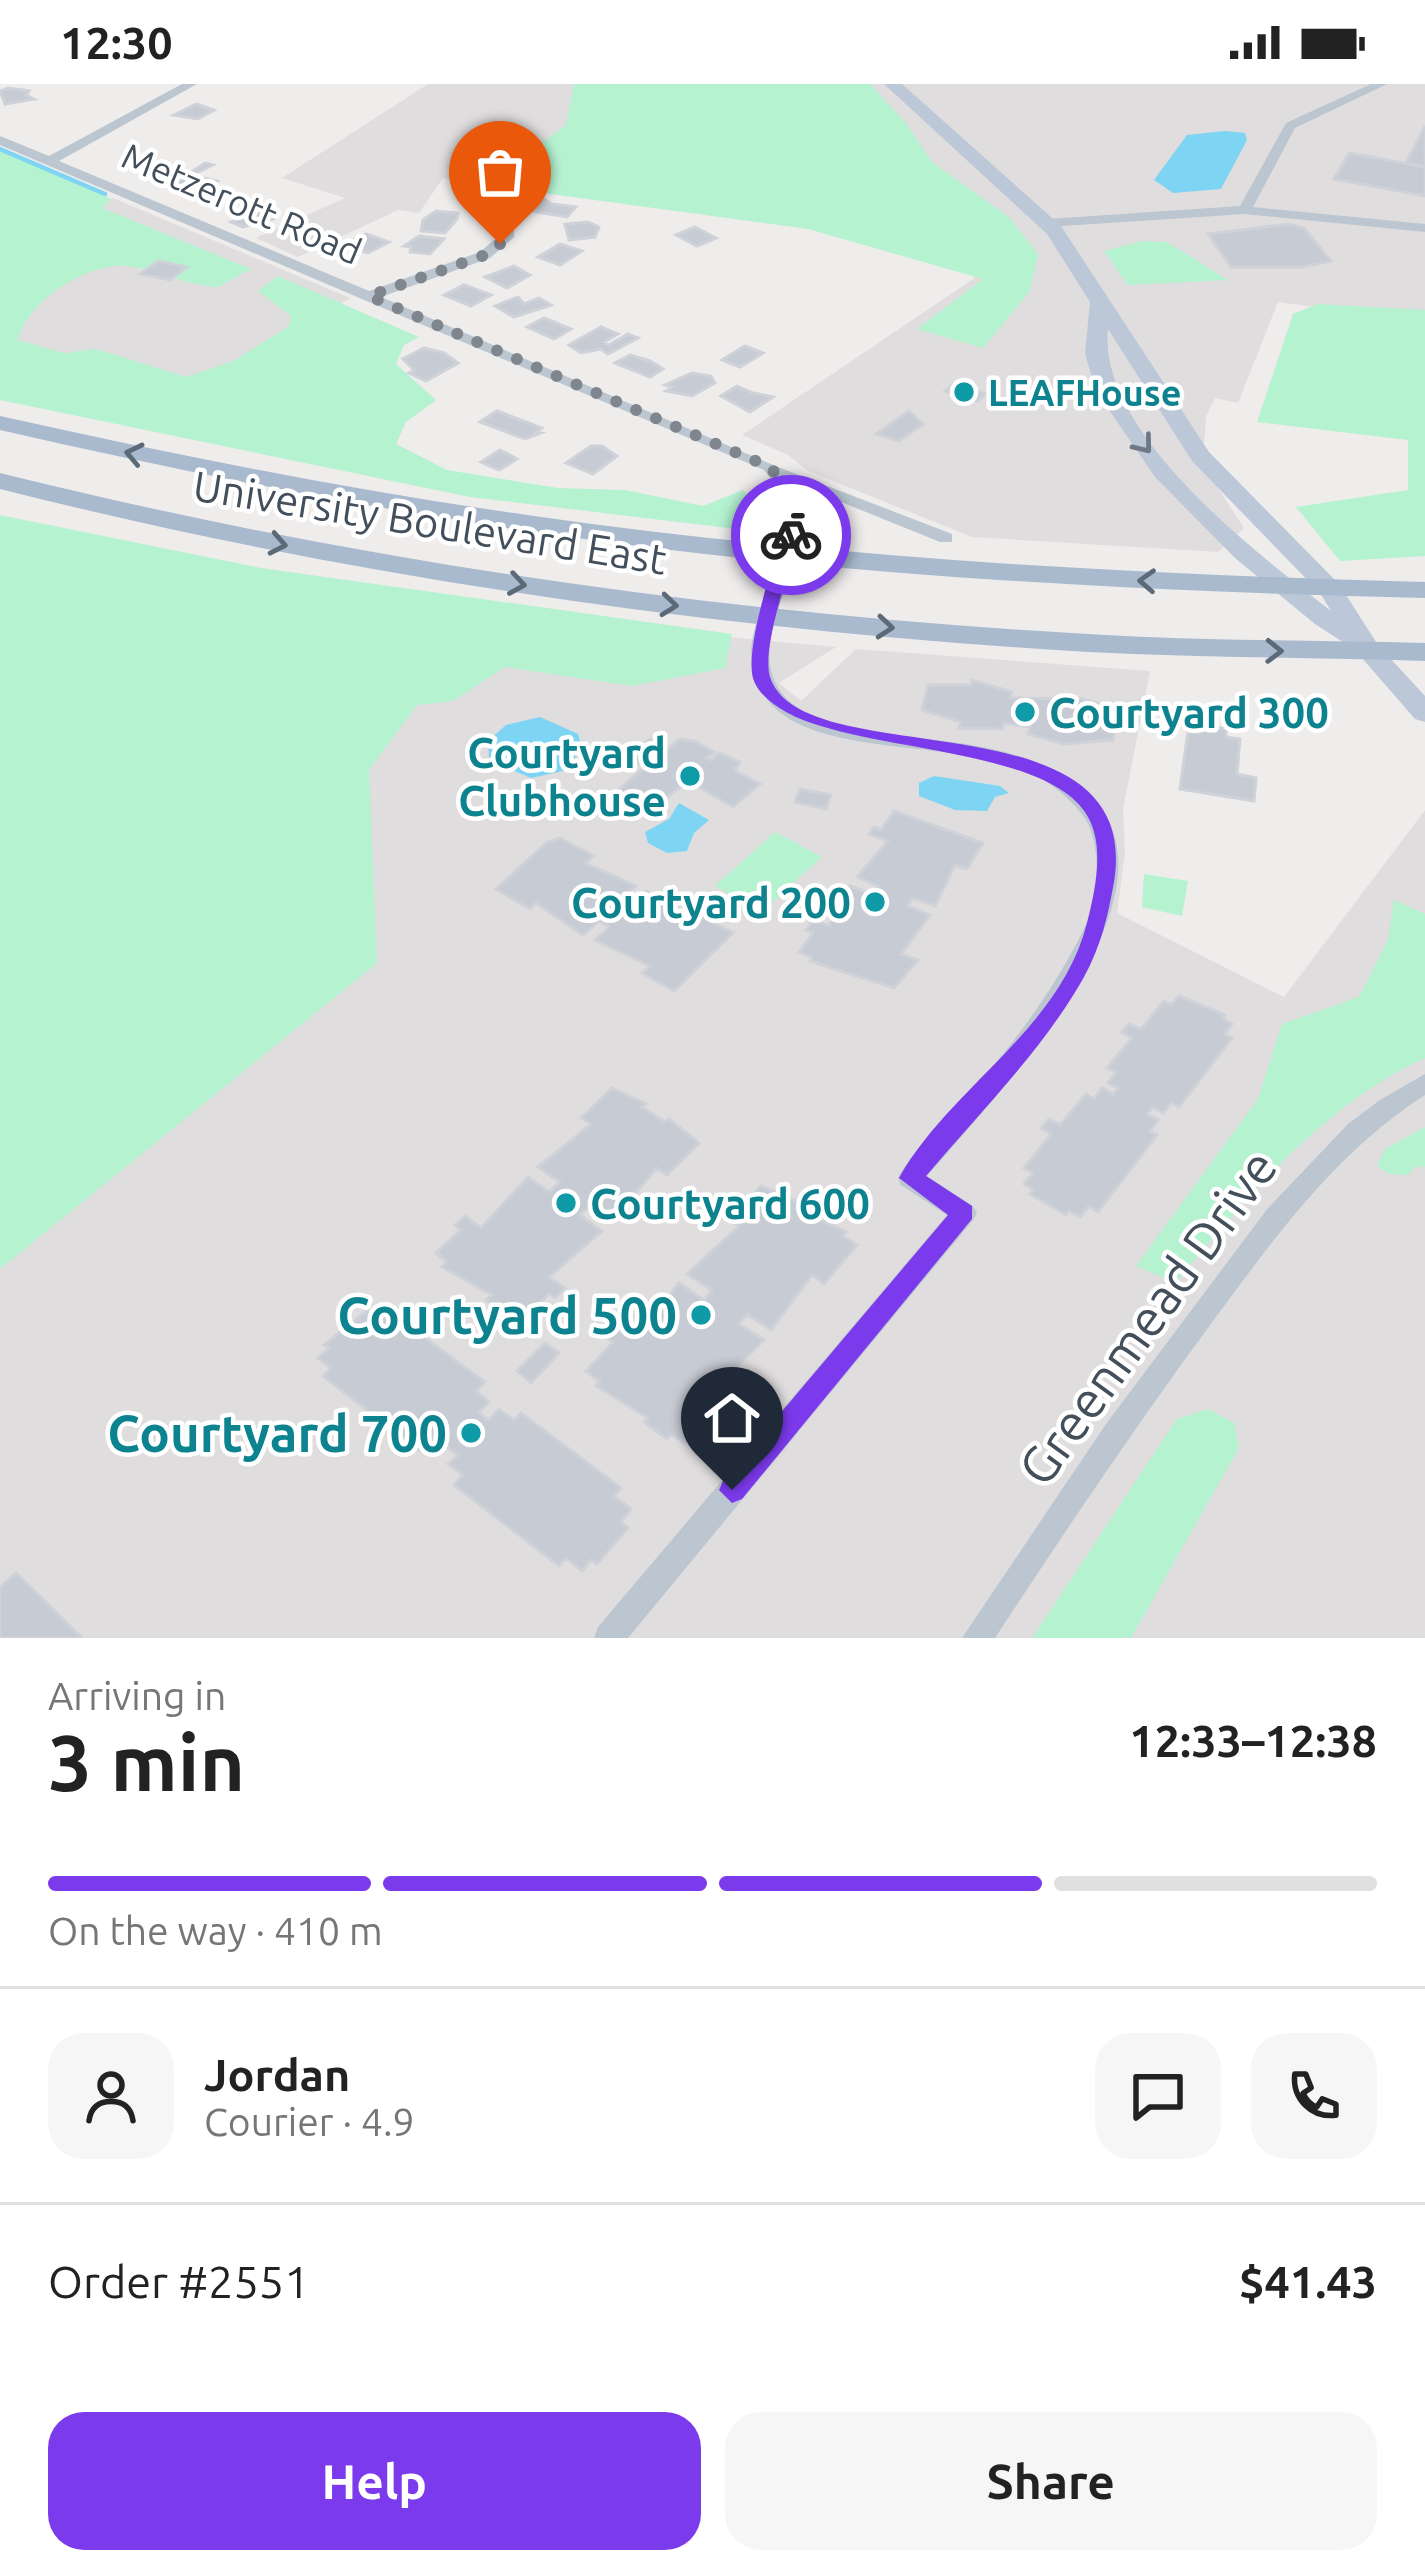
<!DOCTYPE html>
<meta charset="utf-8">
<style>
:root{--surface:#fff;--page:#f6f6f6;--text:#222;--muted:#767676;--line:#e0e0e0;--accent:#7c3aed}
body{margin:0;font-family:Ubuntu,sans-serif;background:var(--page);color:var(--text);height:100vh;display:flex;flex-direction:column;font-size:45px;white-space:nowrap}
*{box-sizing:border-box;margin:0}
p{font-size:39px;color:var(--muted)}
.icon{flex:none;width:66px;height:66px;fill:none;stroke:currentColor;stroke-width:2;stroke-linecap:round;stroke-linejoin:round}
.map{position:relative;height:1554px;overflow:hidden}
.panel{display:flex;flex-direction:column;background:var(--surface);flex:1}
.panel>*{flex:none}
.pin{position:absolute;display:grid;place-items:center;width:102px;height:102px;color:#fff;margin:-123px -51px;border-radius:50% 50% 50% 0;rotate:-45deg;box-shadow:0 0 12px #0007}
.pin .icon{rotate:45deg}
.courier{position:absolute;display:grid;place-items:center;width:120px;height:120px;margin:-60px;border:9px solid #7c3aed;border-radius:50%;background:#fff;color:#222;box-shadow:0 3px 15px #0007}
.headline em{font-style:normal;font-weight:600}
.headline div{display:flex;flex-direction:column-reverse}
.headline{display:flex;align-items:center;justify-content:space-between;height:204px;padding:0 48px}
h1{font-size:78px;font-weight:600;line-height:90px}
.bar{display:grid;grid-template-columns:repeat(4,1fr);gap:18px 12px;align-content:center;height:144px;padding:0 48px}
.bar i{height:15px;border-radius:9px;background:var(--line)}
.bar .on{background:var(--accent)}
.bar p{grid-column:span 4}
.line{display:flex;align-items:center;gap:30px;padding:0 48px;border-top:3px solid var(--line)}
.line div{flex:1}
.round{display:grid;place-items:center;flex:none;width:126px;height:126px;border-radius:36px;background:var(--page)}
.primary-button{display:flex;gap:24px;margin-top:auto;padding:24px 48px}
.primary-button a{flex:1;height:138px;border-radius:36px;background:var(--accent);color:#fff;font-size:48px;font-weight:600;line-height:138px;text-align:center}
.primary-button a+a{background:var(--page);color:var(--text)}
.status{display:flex;justify-content:space-between;align-items:center;height:84px;padding:0 60px;background:var(--surface);direction:ltr}
.status svg{height:33px;fill:currentColor}
.map>svg:first-child{display:block}
.education{fill:#e0ddde}
.green{fill:#b5f2d0}
.water{fill:#7ed5f3}
.lines{fill:none;stroke-linecap:round;stroke-linejoin:round}
.stream{stroke:#7ed5f3;stroke-width:4.5}
.building{fill:#c7cbd3;stroke:#cfd2d9;stroke-width:3}
.street{fill:#bbc6d0;fill-rule:evenodd}
.secondary{fill:#bcc8d8;fill-rule:evenodd}
.primary{fill:#a9bace;fill-rule:evenodd}
.oneway{stroke:#6d7987}
.oneway2{stroke:#5c6a78}
.route{fill:#7c3aed}
.done{stroke:#7f868e;stroke-width:12;stroke-dasharray:0 21.6}
.culture-dot{fill:#0f9aa8;stroke:#fff;stroke-width:4.5}
.labels{text-anchor:middle;dominant-baseline:central;stroke-width:9;stroke-linejoin:round;paint-order:stroke}
.far-street-label{font-size:36px;fill:#434f5b;stroke:#fff}
.far-culture-label{font-size:36px;font-weight:bold;fill:#0d838f;stroke:#fff;text-anchor:start}
.street-label{font-size:42px;fill:#434f5b;stroke:#fff}
.culture-label{font-size:42px;font-weight:bold;fill:#0d838f;stroke:#fff;text-anchor:start}
.near-culture-label{font-size:51px;font-weight:bold;fill:#0d838f;stroke:#fff;text-anchor:end}
.near-street-label{font-size:51px;fill:#434f5b;stroke:#fff}
</style>
<div class="status"><b>12:30</b><svg viewBox="0 0 49 12"><path d="M0 12V9h3v3zM5 12V6h3v6zM10 12V3h3v9zM15 12V0h3v12zM26 1h20v11H26zM47 4h2v5h-2z"/></svg></div>
<div class="map">
<svg width="1425" height="1554" viewBox="0 0 1425 1554">
<rect width="100%" height="100%" fill="#efecec"/>
<path class="education" d="M428,0H1425V239L1278,218L1238,319L1215,314L1206,333L1204,361L1216,401L1244,444L1218,468L972,453L808,387L788,371L742,351L973,195L994,170L443,94L419,129L398,126L298,173L256,154L345,114L282,94Z
M113,114L350,214L139,342L0,299V193Z
M0,544L663,547L836,563L779,599L801,617L856,565L1150,587L1123,725L1125,769L1117,829L1284,913L1425,726V1554H0Z"/>
<path class="green" d="M574,0H870L905,38L932,78L1009,133L1038,170L1030,207L983,264L917,245L983,195L808,145L484,101L566,41Z
M0,65L111,115L102,124L251,185L218,203C187,202 158,185 127,182C85,179 28,217 18,256L64,269L96,265L187,293L235,276L289,242L291,232L258,207L278,192L419,253L404,261L396,280L436,316L406,338L396,360L447,386L558,404L625,406L703,422L743,406L764,426L745,446L470,413L0,316Z
M1142,157L1167,158L1228,196L1128,201L1104,167Z
M1318,220L1425,226V472L1340,477L1296,423L1408,406V356L1257,338L1293,230Z
M0,431L261,484L732,550L725,584L632,602L505,583L453,617L417,621L369,686L377,879L0,1185Z
M775,748L822,773L762,828L715,802Z
M1144,790L1188,797L1182,832L1142,823Z
M1394,816L1425,830V974C1322,1021 1246,1115 1175,1199L1136,1182L1258,1015L1282,940L1359,913L1388,856Z
M1425,1043V1083L1416,1082L1408,1091L1389,1090L1377,1082L1385,1065Z
M1208,1325L1234,1339L1239,1364L1131,1554H1032L1177,1335Z"/>
<path class="water" d="M1225,47L1245,49L1247,56L1221,105L1173,109L1154,96L1187,51Z
M540,633L578,650L582,663L567,686L531,694L489,676L488,657L506,641Z
M934,692L1000,702L1009,709L995,713L987,727L955,726L919,712V699Z
M679,719L709,736L694,749L687,767L667,769L648,759L645,748L669,735Z"/>
<g class="lines">
<path class="stream" d="M0,65L105,110"/>
</g>
<path class="building" d="M8,4L29,7L26,11L34,15L5,20L0,7Z
M196,20L214,26L198,35L174,31Z
M1425,42V83L1406,79Z
M1349,69L1425,83V112L1334,95Z
M205,79L213,81L192,91L217,97L197,108L172,101Z
M499,114L508,124L476,131L467,121Z
M544,115L552,120L576,123L567,133L524,126L533,117Z
M263,125L273,135L243,143L231,138Z
M436,127L458,129L457,135L445,149L421,147L423,136Z
M588,138L599,143L595,153L569,156L565,140Z
M1289,140L1304,144L1331,177L1302,183H1231L1208,150Z
M695,143L716,154L697,162L676,151Z
M366,150L389,158L368,169L343,161Z
M419,152L444,155L430,170L410,168L411,163L404,162Z
M560,160L582,167L560,181L538,173Z
M158,177L187,183L170,196L140,190Z
M514,182L530,191L507,204L485,193Z
M464,201L491,211L471,222L444,211Z
M518,213L524,220L539,214L551,221L514,233L495,222Z
M544,234L571,245L554,255L527,243Z
M601,243L618,250L604,258L609,261L628,250L638,254L608,270L601,265L581,269L569,261Z
M745,262L763,269L740,283L722,276Z
M424,264L444,269L458,279L426,297L409,289L414,286L403,275Z
M630,271L650,277L663,285L650,293L615,279Z
M692,289L711,292L715,299L692,312L666,307L672,303L665,301Z
M953,300L958,301L985,310L978,317L945,307Z
M737,302L753,309L773,313L750,328L721,312Z
M497,327L542,344L536,348L541,349L525,355L480,338Z
M909,327L923,340L899,357L876,350Z
M591,362H602L617,372L593,390L566,379Z
M500,366L517,375L499,386L481,378Z
M972,596L1012,608L1010,614L1063,615L1064,610L1104,621V627L1117,629L1113,656L1064,660L1028,650L1030,643L1004,639L1003,645L959,644L961,638L922,626L928,601H971Z
M1199,640L1226,645V653L1240,655L1237,690L1256,694L1254,717L1180,705L1188,647L1198,649Z
M650,655L668,665L680,655L694,657L714,668L706,674L711,676L719,669L740,678L735,687L760,700L733,723L688,697L651,726L617,707L645,683L627,674Z
M800,705L831,711L826,725L795,718Z
M894,727L983,759L967,785L955,781L935,822L913,814L907,822L930,831L901,870L918,876L894,904L810,877L812,873L799,868L813,849L806,846L813,836L829,842L850,802L873,811L879,802L857,793L888,757L869,750L874,743L881,746Z
M560,754L594,772L585,779L636,802L619,817L629,822L646,807L692,837L698,831L733,849L674,907L642,889L650,882L595,856L609,843L599,837L583,851L536,819L530,825L496,805L547,758Z
M1179,912L1225,931L1222,934L1232,940L1225,950L1232,954L1179,1023L1171,1019L1163,1029L1153,1023L1147,1030L1158,1036L1150,1047L1157,1051L1098,1128L1089,1122L1080,1133L1069,1127L1066,1131L1030,1110L1033,1106L1024,1100L1033,1089L1024,1084L1051,1050L1041,1044L1049,1035L1060,1041L1086,1010L1094,1015L1102,1004L1113,1010L1118,1004L1108,999L1116,988L1107,984L1132,954L1122,948L1129,940L1141,945L1164,917L1171,921Z
M612,1004L646,1020L642,1023L665,1038L669,1035L699,1059L667,1091L657,1084L613,1135L592,1120L580,1131L602,1147L549,1193L565,1204L555,1214L549,1210L524,1235L511,1226L506,1231L486,1216L492,1211L442,1183L447,1178L436,1169L461,1146L455,1141L465,1132L481,1144L528,1093L549,1108L560,1098L538,1083L591,1040L581,1034Z
M761,1102L801,1119L796,1124L846,1148L843,1152L857,1161L824,1200L812,1191L771,1246L747,1230L739,1240L764,1256L709,1311L720,1318L685,1359L671,1350L667,1355L644,1338L648,1334L596,1302L600,1298L586,1287L613,1258L606,1253L617,1241L636,1254L679,1199L704,1216L712,1206L687,1190L739,1142L730,1136Z
M368,1226L382,1237L391,1229L485,1298L476,1307L489,1318L479,1329L489,1336L499,1325L514,1336L521,1329L621,1404L614,1412L631,1425L621,1438L628,1444L597,1480L591,1476L582,1487L566,1474L559,1482L454,1401L463,1391L448,1380L458,1371L446,1362L438,1370L426,1361L420,1367L323,1292L331,1284L318,1274L329,1264L324,1261Z
M545,1259L559,1269L531,1299L517,1287Z
M746,1331L762,1343L749,1357L733,1345Z
M16,1489L41,1513L82,1554H0V1503Z"/>
<g class="lines">
<path class="street" d="M182,0H197L59,77L369,207L480,168L504,147H514V153L490,174L381,213L778,383L952,450V458H940L787,396C835,464 732,554 785,613C817,648 913,652 959,659C1278,706 1038,965 927,1092L973,1122L977,1129L973,1136L628,1554H594L598,1543L947,1131L901,1101L898,1094C916,1061 950,1033 975,1004C1017,955 1054,905 1083,847C1096,820 1100,787 1094,758C1090,737 1082,729 1067,714C996,643 828,685 769,618C713,556 808,477 780,409C777,401 769,393 764,386L0,61V52L49,72Z
M1371,0H1387L1295,44L1253,123L1425,140V148L1245,130L1048,143L1041,139L1048,135L1240,122L1286,39Z
M1425,990V1011C1335,1069 1276,1152 1213,1237C1137,1340 1065,1447 995,1554H962L1106,1340L1268,1124L1348,1040L1380,1016Z"/>
<path class="secondary" d="M884,0H902L1061,142L1209,368L1339,500L1378,561L1425,612V638L1415,635L1355,566L1315,540L1235,474L1155,393L1096,307L1085,270L1090,218L1047,150ZM1108,245L1192,377L1320,509L1331,527C1257,469 1097,349 1108,245Z"/>
<path class="primary" d="M0,332C175,371 350,406 527,431C825,474 1125,490 1425,498V514C1125,507 825,491 527,447C350,421 175,386 0,346Z
M0,389C358,478 720,529 1088,550C1200,557 1313,556 1425,559V577C1313,573 1200,574 1088,568C720,546 357,495 0,405Z"/>
</g>
<defs><path id="oneway-chevron" d="M-2-3.5L2.5 0L-2 3.5" fill="none" stroke-width="1.6" stroke-linecap="round" stroke-linejoin="round" transform="scale(3)"/></defs>
<use class="oneway" href="#oneway-chevron" transform="translate(1144 361) rotate(51)"/>
<g class="oneway2">
<use href="#oneway-chevron" transform="translate(134 370) rotate(-168)"/>
<use href="#oneway-chevron" transform="translate(278 460) rotate(11)"/>
<use href="#oneway-chevron" transform="translate(1147 497) rotate(-177)"/>
<use href="#oneway-chevron" transform="translate(517 500) rotate(9)"/>
<use href="#oneway-chevron" transform="translate(669 521) rotate(6)"/>
<use href="#oneway-chevron" transform="translate(885 543) rotate(5)"/>
<use href="#oneway-chevron" transform="translate(1274 567) rotate(1)"/>
</g>
<path class="route" d="M786,448L799,451C791,483 761,563 770,593C802,693 1145,606 1114,798C1108,832 1101,862 1084,893C1043,966 980,1028 926,1092L972,1122V1135L742,1415L732,1419L719,1406L723,1397L948,1131L899,1094C950,1003 1060,946 1087,839C1095,807 1105,763 1088,733C1049,662 860,669 786,628C772,620 754,607 752,589C748,556 772,478 786,448Z"/>
<g class="lines">
<path class="done" d="M500,160L485,171L369,212L770,383L794,412L791,451"/>
</g>
<g class="culture-dot">
<circle cx="964" cy="308" r="12"/>
<circle cx="1025" cy="628" r="12"/>
<circle cx="690" cy="692" r="12"/>
<circle cx="875" cy="818" r="12"/>
<circle cx="566" cy="1119" r="12"/>
<circle cx="701" cy="1231" r="12"/>
<circle cx="471" cy="1349" r="12"/>
</g>
<g class="labels">
<g class="far-street-label">
<text transform="translate(242 119) rotate(23)">Metzerott Road</text>
</g>
<g class="far-culture-label">
<text x="988" y="308">LEAFHouse</text>
</g>
<g class="street-label">
<text transform="translate(430 438) rotate(9)">University Boulevard East</text>
</g>
<g class="culture-label">
<text x="1049" y="628">Courtyard 300</text>
<text x="666" y="668" text-anchor="end">Courtyard<tspan x="666" dy="48">Clubhouse</tspan></text>
<text x="851" y="818" text-anchor="end">Courtyard 200</text>
<text x="590" y="1119">Courtyard 600</text>
</g>
<g class="near-culture-label">
<text x="677" y="1231">Courtyard 500</text>
<text x="447" y="1349">Courtyard 700</text>
</g>
<g class="near-street-label">
<text transform="translate(1147 1233) rotate(-54)">Greenmead Drive</text>
</g>
</g>
</svg>
<div class="pin" style="left:500px;top:160px;background:#ea580c"><svg class="icon" aria-label="bag" viewBox="0 0 24 24"><path d="M5 8h14l-1 12H6zM9 8a3 3 0 0 1 6 0"/></svg></div>
<div class="pin" style="left:732px;top:1406px;background:#1f2937"><svg class="icon" aria-label="home" viewBox="0 0 24 24"><path d="M3 11l9-7 9 7M6 9v11h12V9"/></svg></div>
<div class="courier" style="left:791px;top:451px"><svg class="icon" aria-label="bike" viewBox="0 0 24 24"><circle cx="6" cy="16" r="4"/><circle cx="18" cy="16" r="4"/><path d="M6 16l4-8h5l3 8M10 8l3 8H6M13 5h3"/></svg></div>
</div>
<section class="panel">
<div class="headline"><div><h1>3 min</h1><p>Arriving in</p></div><em>12:33–12:38</em></div>
<div class="bar"><i class="on"></i><i class="on"></i><i class="on"></i><i></i><p>On the way · 410 m</p></div>
<div class="line" style="height:216px"><a class="round"><svg class="icon" aria-label="person" viewBox="0 0 24 24"><circle cx="12" cy="8" r="4"/><path d="M4 21q1-7 8-7t8 7"/></svg></a><div><b>Jordan</b><p>Courier · 4.9</p></div><a class="round"><svg class="icon" aria-label="chat" viewBox="0 0 24 24"><path d="M4 5h16v11H9l-5 4z"/></svg></a><a class="round"><svg class="icon" aria-label="phone" viewBox="0 0 24 24"><path d="M5 4h4l2 5-3 2q2 4 5 5l2-3 5 2v4C11 20 4 13 5 4z"/></svg></a></div>
<div class="line" style="height:156px"><div>Order #2551</div><b>$41.43</b></div>
<div class="primary-button"><a>Help</a><a>Share</a></div>
</section>
